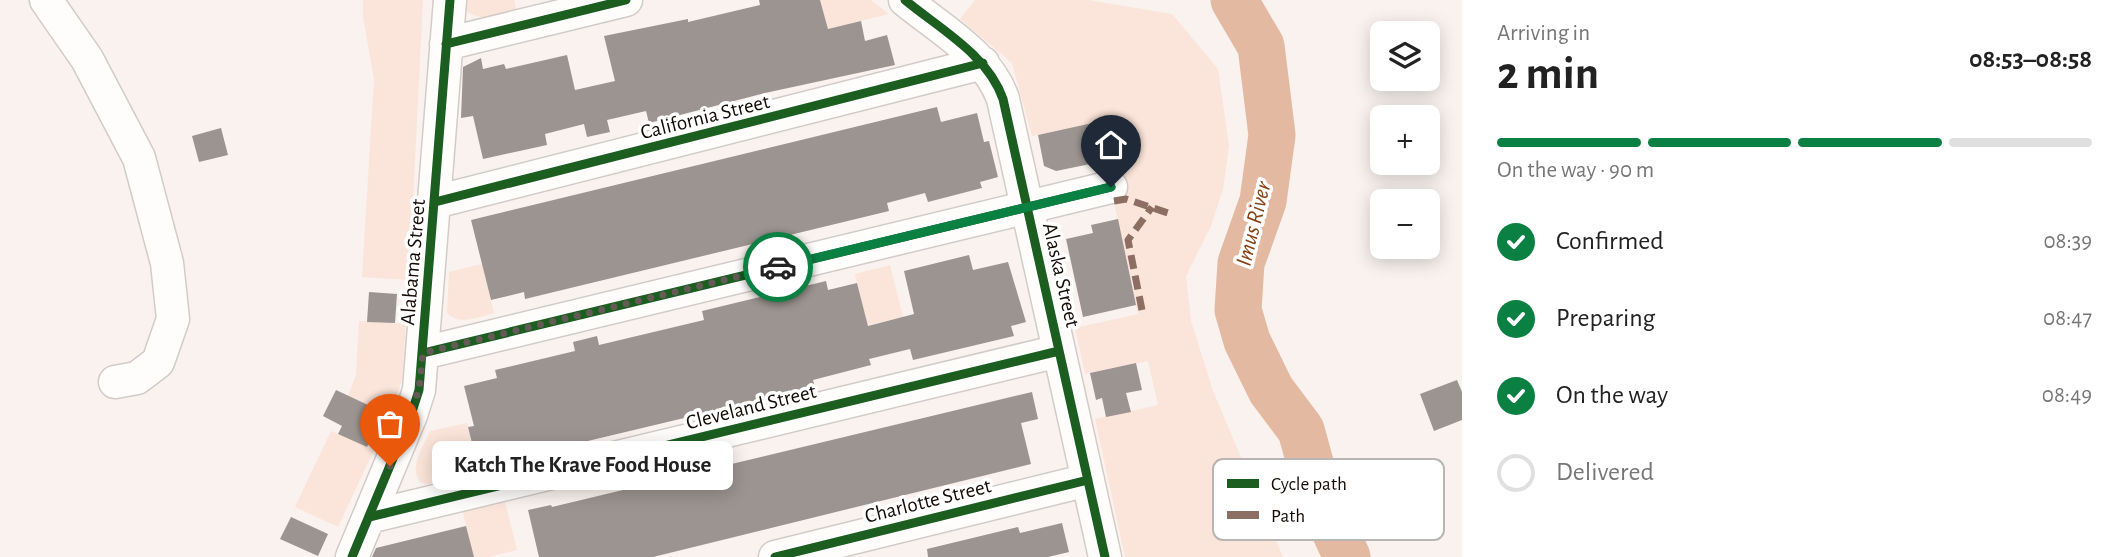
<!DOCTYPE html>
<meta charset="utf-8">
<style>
:root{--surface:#fff;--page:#f2f2f2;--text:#222;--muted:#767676;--line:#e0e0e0;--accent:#0b8043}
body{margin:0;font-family:"Alegreya Sans",sans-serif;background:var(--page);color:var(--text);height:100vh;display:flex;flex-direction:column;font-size:26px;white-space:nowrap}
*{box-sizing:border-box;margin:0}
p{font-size:23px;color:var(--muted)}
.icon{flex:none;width:38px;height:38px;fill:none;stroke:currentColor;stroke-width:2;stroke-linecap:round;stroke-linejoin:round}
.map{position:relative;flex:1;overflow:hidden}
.panel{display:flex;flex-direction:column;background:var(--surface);width:665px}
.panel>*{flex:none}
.tools{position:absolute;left:1370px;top:21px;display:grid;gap:14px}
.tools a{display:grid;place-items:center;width:70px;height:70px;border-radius:10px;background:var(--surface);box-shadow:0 4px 18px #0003;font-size:35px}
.pin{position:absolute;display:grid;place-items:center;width:60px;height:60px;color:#fff;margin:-72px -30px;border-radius:50% 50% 50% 0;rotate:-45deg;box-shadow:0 0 7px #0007}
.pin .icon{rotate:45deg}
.courier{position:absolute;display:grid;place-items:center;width:70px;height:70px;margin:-35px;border:5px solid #0b8043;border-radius:50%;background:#fff;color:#222;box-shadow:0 2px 9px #0007}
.bubble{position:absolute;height:49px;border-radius:10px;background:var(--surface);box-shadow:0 4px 18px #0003;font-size:23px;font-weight:700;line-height:49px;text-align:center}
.overview em{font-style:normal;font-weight:700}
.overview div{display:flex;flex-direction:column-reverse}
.overview{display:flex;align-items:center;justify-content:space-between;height:119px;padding:0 35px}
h1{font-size:46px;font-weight:700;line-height:52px}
.bar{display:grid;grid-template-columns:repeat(4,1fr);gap:10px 7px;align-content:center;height:84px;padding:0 35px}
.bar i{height:9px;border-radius:5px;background:var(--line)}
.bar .selected{background:var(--accent)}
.bar p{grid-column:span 4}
ol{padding:0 35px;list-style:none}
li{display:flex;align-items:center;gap:21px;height:77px}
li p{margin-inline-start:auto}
li .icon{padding:7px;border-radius:50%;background:var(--accent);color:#fff;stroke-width:4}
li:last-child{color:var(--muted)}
li i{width:38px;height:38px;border:4px solid var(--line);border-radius:50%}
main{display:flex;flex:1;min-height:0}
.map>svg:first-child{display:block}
.green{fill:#fbe4d9}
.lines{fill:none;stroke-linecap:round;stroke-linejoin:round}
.river{stroke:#e3b9a2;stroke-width:47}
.building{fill:#9c9490}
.street-casing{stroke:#d3cbc6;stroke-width:35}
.street{stroke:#fefdfc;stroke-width:32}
.quiet{stroke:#8d6e63;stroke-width:7;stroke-dasharray:14 7;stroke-linecap:butt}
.cycleway-casing{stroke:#fff;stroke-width:13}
.cycleway{stroke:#1b5e20;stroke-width:9}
.done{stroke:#645b57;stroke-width:7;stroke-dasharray:0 12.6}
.route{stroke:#0b8043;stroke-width:9}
.labels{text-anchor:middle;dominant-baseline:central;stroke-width:7;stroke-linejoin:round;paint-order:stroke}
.street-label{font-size:21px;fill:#130a06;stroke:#fff}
.water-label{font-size:23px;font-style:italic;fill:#864011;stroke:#fff}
.key{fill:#fff;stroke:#b8b6b4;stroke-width:2}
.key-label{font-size:19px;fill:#130a06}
</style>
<main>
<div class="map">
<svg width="1462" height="557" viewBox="0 0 1462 557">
<rect width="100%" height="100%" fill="#f9f2ee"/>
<path class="green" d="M363,0H423L409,280L362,277L374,79L363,17Z
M467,0H514L516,9C500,13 480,24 466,10Z
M820,0H871L889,14L828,29Z
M975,0H1088L1172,14L1218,69L1229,146L1223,189L1211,226L1186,276L1191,321L1213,391L1283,557H1125L1095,419L1158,405L1148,361L1085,374L1075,328L1138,314L1097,123L1032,136L1012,63L960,19Z
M482,264L494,313C478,317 460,326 447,313L449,272Z
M890,265L903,317L868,325L855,274Z
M359,321L406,324L402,379L391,415L348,396L356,375Z
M467,423L479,472L429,484L421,483C408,467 423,448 430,431Z
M331,431L374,450L338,527L295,507Z
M505,502L517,550L488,557H473L463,512Z"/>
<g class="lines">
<path class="river" d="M1234,0L1261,46L1272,135L1263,201L1241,263L1238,310L1247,341L1271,390L1301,430L1320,499L1347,557"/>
</g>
<path class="building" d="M759,0H820L828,29L861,21L865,41L887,35L895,65L765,93L649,123L646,111L607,120L610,132L587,137L584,124L545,134L547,145L483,159L473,116L461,118L463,67L481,58L483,69L504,64L506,69L567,55L575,90L615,81L604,36L688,19V22L760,5Z
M937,107L941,122L977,113L984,142L989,141L998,177L980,182L982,188L928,202L925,193L887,203L889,211L525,299L524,292L491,300L471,220Z
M1097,122L1105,161L1056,171L1044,166L1038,135Z
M221,128L228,155L199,162L192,136Z
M1118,219L1136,305L1083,317L1066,239L1093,233L1091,225Z
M969,255L973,270L1008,262L1026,322L1011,326L1014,336L913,360L910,349L869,359L871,365L813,380L815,387L478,467L468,427L474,426L464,386L497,378L495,370L575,351L573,342L597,336L599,345L704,320L702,311L826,281L828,290L857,283L868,326L914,314L904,271Z
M369,292L397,294L395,323L367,322Z
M1136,363L1142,390L1126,393L1131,412L1106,417L1102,398L1096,400L1090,373Z
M1457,380L1462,392V420L1434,431L1420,394Z
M336,390L383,412L367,447L338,434L342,426L323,416Z
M1032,392L1038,419L1021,423L1031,464L653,557H539L528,510L551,505L552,507Z
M291,517L328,534L318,556L280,539Z
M1062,523L1069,552L1048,557H928L927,549L1018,527L1020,533Z
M466,526L474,557H372L376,548Z"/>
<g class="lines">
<g class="street-casing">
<path id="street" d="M46,0L87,59L139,158L167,263L173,319L158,362L137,378L115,382
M905,0C940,29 988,55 1003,99L1105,557
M446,44L626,0
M435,202L983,63
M423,353L1111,187
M369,517L1059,351
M352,557L411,415L419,390L450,0
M775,557L1088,480"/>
</g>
<use href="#street" class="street"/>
<path class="quiet" d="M1114,201L1126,199L1168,213
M1142,310L1128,240L1152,207"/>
<g class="cycleway-casing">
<path id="cycleway" d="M905,0C940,29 988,55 1003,99L1105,557
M446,44L626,0
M435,202L983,63
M423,353L1111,187
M369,517L1059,351
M352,557L411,415L419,390L450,0
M775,557L1088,480"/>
</g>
<use href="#cycleway" class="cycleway"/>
</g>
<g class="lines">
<path class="done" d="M390,466L419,390L423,353L778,267"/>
<path class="route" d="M778,267L1111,187"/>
</g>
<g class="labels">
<g class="street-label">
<text transform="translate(705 117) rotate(-14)">California Street</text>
<text transform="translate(413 262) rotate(-85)">Alabama Street</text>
<text transform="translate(1061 275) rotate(77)">Alaska Street</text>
<text transform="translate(751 407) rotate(-14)">Cleveland Street</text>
<text transform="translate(928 501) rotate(-14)">Charlotte Street</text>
</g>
<g class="water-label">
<text transform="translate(1254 224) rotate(-76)">Imus River</text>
</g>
</g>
<rect x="1213" y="459" width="231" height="81" rx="10" class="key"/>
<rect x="1227" y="479" width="32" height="9" fill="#1b5e20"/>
<rect x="1227" y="511" width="32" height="8" fill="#8d6e63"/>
<g class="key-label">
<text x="1271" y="490">Cycle path</text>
<text x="1271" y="522">Path</text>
</g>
</svg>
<div class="tools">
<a><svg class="icon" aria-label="layers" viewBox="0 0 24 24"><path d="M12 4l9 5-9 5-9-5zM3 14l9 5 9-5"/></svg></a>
<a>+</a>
<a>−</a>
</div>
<div class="pin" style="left:390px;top:466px;background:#ea580c"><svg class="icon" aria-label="bag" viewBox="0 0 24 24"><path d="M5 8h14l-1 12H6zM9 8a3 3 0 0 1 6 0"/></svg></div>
<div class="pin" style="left:1111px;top:187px;background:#1f2937"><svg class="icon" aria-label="home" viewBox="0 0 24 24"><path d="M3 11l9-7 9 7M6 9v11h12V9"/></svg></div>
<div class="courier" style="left:778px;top:267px"><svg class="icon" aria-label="car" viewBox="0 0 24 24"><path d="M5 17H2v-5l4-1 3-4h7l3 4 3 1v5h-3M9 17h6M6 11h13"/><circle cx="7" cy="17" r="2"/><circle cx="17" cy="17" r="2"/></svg></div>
<div class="bubble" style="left:432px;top:441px;width:301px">Katch The Krave Food House</div>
</div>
<section class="panel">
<div class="overview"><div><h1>2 min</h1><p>Arriving in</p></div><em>08:53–08:58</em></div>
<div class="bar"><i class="selected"></i><i class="selected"></i><i class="selected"></i><i></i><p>On the way · 90 m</p></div>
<ol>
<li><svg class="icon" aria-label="check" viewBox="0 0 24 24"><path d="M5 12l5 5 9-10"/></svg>Confirmed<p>08:39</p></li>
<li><svg class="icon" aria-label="check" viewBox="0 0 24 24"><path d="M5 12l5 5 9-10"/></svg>Preparing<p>08:47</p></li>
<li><svg class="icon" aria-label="check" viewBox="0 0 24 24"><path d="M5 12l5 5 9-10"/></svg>On the way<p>08:49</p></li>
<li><i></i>Delivered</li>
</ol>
</section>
</main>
